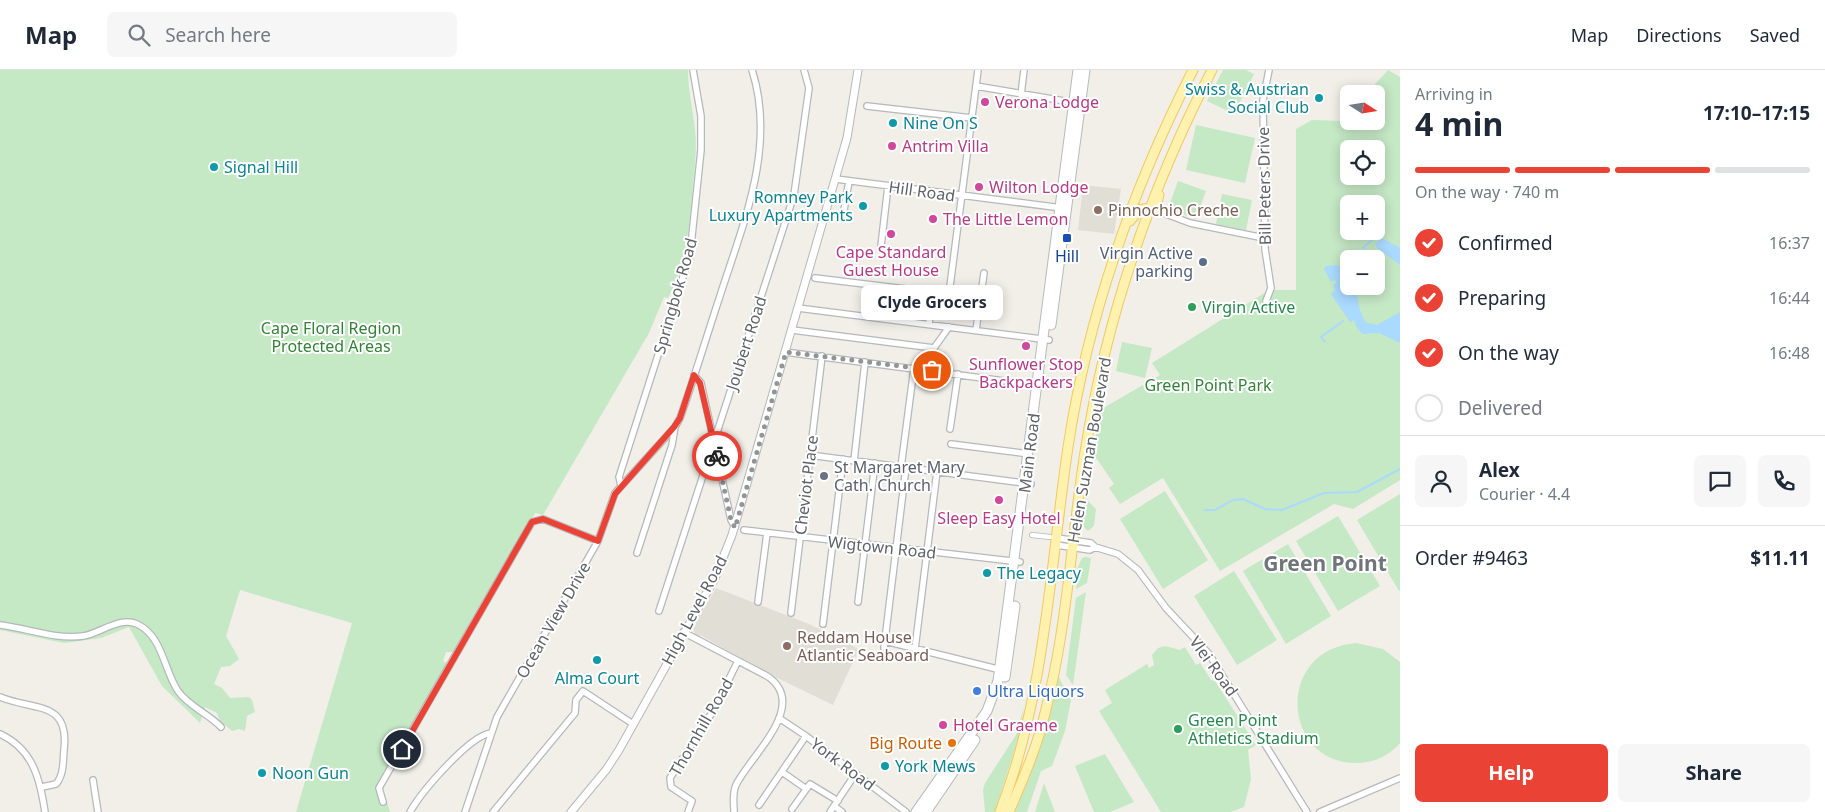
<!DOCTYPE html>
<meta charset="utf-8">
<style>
:root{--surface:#fff;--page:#f6f6f7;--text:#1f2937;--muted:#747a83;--line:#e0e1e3;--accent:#ea4335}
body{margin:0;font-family:"Noto Sans",sans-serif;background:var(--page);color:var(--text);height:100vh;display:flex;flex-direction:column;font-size:19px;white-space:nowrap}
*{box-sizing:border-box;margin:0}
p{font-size:16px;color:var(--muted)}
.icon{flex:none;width:28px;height:28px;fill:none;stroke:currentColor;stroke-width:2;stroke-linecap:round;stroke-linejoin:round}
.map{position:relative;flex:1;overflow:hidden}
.side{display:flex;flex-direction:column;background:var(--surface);width:425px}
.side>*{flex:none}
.needle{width:32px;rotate:102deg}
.controls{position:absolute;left:1340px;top:15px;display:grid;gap:10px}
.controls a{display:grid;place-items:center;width:45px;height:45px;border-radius:8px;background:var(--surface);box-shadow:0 2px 12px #0003;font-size:25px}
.pin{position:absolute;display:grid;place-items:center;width:42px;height:42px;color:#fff;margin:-21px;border:2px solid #fff;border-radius:50%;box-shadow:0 1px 5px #0007}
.courier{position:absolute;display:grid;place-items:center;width:50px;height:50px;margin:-25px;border:4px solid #ea4335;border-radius:50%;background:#fff;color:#222;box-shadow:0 1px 6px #0007}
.bubble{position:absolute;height:35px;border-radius:8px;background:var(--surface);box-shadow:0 2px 12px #0003;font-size:16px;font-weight:700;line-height:35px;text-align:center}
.overview em{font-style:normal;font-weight:700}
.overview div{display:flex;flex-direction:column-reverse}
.overview{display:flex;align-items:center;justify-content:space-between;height:85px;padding:0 15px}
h1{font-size:32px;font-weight:700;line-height:38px}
.bar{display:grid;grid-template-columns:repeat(4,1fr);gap:8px 5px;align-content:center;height:60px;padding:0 15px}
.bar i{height:6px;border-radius:4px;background:var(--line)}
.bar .active{background:var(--accent)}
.bar p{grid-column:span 4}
.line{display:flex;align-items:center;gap:12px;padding:0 15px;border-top:1px solid var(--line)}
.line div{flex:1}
.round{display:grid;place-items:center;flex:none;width:52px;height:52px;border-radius:8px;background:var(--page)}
ol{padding:0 15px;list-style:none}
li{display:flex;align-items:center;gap:15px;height:55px}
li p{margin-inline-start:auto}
li .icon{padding:5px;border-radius:50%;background:var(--accent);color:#fff;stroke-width:4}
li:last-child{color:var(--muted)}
li i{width:28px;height:28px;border:2px solid var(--line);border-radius:50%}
.cta{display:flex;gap:10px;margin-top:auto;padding:10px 15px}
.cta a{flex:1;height:58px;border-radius:8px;background:var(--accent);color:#fff;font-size:20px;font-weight:700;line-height:58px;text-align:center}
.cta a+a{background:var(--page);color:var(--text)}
header{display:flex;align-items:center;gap:30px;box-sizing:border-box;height:70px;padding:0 25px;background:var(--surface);border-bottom:1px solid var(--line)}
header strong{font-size:24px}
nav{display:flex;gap:28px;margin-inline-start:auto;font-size:18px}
.search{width:350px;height:45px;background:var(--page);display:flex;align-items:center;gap:12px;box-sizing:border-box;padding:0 18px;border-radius:8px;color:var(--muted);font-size:19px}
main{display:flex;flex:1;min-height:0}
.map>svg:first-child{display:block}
.education{fill:#e1ded6}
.green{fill:#c5e8c5;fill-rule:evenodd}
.water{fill:#aadaff}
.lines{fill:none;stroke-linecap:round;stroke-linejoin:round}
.stream{stroke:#aadaff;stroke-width:2}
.pedestrian-casing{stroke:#b5b8bc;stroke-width:6}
.minor-casing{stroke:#b5b8bc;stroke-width:8}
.tertiary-casing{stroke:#b5b8bc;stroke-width:9}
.secondary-casing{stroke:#b6babf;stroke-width:11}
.primary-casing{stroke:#f2c960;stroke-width:11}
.pedestrian{stroke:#fff;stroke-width:4.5}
.minor{stroke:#fff;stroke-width:5.5}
.tertiary{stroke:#fff;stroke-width:7}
.secondary{stroke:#fff;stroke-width:9}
.primary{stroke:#fff2af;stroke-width:9}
.done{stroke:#929495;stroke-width:5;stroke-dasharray:0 9}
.route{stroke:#ea4335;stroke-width:6}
.culture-dot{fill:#0f9aa8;stroke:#fff;stroke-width:2}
.hotel-dot{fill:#d1479c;stroke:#fff;stroke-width:2}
.education-dot{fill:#8d6e63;stroke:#fff;stroke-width:2}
.transit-dot{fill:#1a4fb4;stroke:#fff;stroke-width:2}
.service-dot{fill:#5c6f8a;stroke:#fff;stroke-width:2}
.leisure-dot{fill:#2e9e5b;stroke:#fff;stroke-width:2}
.worship-dot{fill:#6b7280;stroke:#fff;stroke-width:2}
.shop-dot{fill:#3f7fe0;stroke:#fff;stroke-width:2}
.food-dot{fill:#e8710a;stroke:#fff;stroke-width:2}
.labels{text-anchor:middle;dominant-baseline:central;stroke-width:4;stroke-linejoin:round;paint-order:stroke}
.culture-label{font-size:16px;fill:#0d838f;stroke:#fff;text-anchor:start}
.hotel-label{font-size:16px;fill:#b23c85;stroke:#fff;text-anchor:start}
.street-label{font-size:16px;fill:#5f6368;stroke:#fff}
.education-label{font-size:16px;fill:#785e54;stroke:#fff;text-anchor:start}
.service-label{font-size:16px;fill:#4e5e75;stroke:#fff;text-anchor:end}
.transit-label{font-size:16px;fill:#164399;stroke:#fff}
.leisure-label{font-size:16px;fill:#27864d;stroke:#fff;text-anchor:start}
.park-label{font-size:16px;fill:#348238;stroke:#fff}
.worship-label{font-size:16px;fill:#5b616d;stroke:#fff;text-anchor:start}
.shop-label{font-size:16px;fill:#366cbe;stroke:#fff;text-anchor:start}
.food-label{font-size:16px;fill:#c56008;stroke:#fff;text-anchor:end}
.district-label{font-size:21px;font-weight:bold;fill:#70757a;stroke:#fff}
</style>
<header>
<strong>Map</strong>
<div class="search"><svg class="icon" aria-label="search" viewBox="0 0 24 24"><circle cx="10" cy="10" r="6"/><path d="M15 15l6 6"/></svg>Search here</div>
<nav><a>Map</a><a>Directions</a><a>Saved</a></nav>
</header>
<main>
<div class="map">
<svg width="1400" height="742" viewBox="0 0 1400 742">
<rect width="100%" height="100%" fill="#f1efe8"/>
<path class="education" d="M1083,115L1121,119L1114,164L1078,160Z
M716,518L809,554L859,579L833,635L767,603L700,565L699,567L695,564L693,558Z"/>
<path class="green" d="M0,0H688C688,21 693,40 695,60C697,78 695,96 693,113C690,154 687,191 668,228L664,227L649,263L543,445L535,443L534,445L473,546L455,582H446L443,591L447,594L381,712L390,742H296L352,553L240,520L226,566L239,589L230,596L221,597L214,614L222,618L230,628L249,627L252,630L255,642L247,646L245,661L239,659L232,661L220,651L217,643L205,637L200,653L162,616L129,557L101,568L64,573L0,560Z
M1223,0H1246L1254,4L1234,44L1207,31Z
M1388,0L1400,7V410L1353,439L1334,434L1220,501L1163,408L1120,434L1109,418L1114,414L1097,389L1092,388L1100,340L1160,305L1152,293L1266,222L1271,225L1274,220H1296V59L1312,50L1341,51L1349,42V51H1376V24H1366ZM1349,79H1376V106H1349ZM1349,134H1376V161H1349ZM1349,189H1376V216H1349Z
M1196,55L1255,68L1245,113L1186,100Z
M1178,111L1206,121L1196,149L1168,139Z
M1222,124L1252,130L1246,160L1216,154Z
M1122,272L1152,278L1145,308L1116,301Z
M1165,421L1208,490L1163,519L1120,449Z
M1400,424V520L1399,521L1357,450Z
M1086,429L1096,439L1094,456L1088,461L1082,455Z
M1338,446L1380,516L1338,541L1296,471Z
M1288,474L1331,546L1286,574L1243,501Z
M1085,487L1091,488L1087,513L1076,519L1077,499L1082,488Z
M1234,501L1277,570L1237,595L1194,526Z
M1086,522L1073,615L1066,605L1076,528Z
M1356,573L1383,579L1400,592V673C1390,685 1375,692 1360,693C1282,697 1273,580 1356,573Z
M1165,576L1180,580L1185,577L1196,595L1200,593L1211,610L1215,611L1256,675L1248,680L1251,709L1244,737L1231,742H1161L1099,641L1112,633L1105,620L1147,594L1149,598L1154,595L1152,585L1158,578Z
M1057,604L1071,630L1065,661L1052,696L1041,701L1027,742H1014L1046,660Z
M1024,637L1019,666L995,742H985L983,720L985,713L1016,665Z
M1105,684L1134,732L1110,742H1094L1075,696Z
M1044,713L1055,742H1035Z"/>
<path class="water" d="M1382,168L1400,178V195L1377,178L1375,174Z
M1335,195L1341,196L1349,204V216H1355L1360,240L1365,252L1377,255L1400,242V273L1379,263L1363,264L1357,258L1354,250L1350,252L1331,224L1335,220L1333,215L1337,212L1334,210L1331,212L1324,199L1326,196Z"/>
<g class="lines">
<path class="stream" d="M1363,178L1376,166
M1353,189L1359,182
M1344,198L1349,194
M1325,272L1321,267L1343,251
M1205,440H1215L1233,430L1243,429L1265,439L1282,440L1324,423L1357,422L1400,399"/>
<g class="pedestrian-casing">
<path id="pedestrian" d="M1032,465L1050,467"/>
</g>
<g class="minor-casing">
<path id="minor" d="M976,16L1076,33
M1021,25L1024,0
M867,36L972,48
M836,109L1062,138
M844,140L849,111
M1158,141L1190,153L1264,168
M881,176L888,116
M815,208L980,228
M949,224L978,0
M1266,231L1271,218L1265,179L1263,30L1269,0
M798,238L1049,270
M929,254L933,222
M792,260L934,278
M976,260L984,203
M785,282L1043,316
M932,300L934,278L949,257
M694,305L701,313L731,450L735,457
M950,359L958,304
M951,374L1029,384
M817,386L1031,414
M854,391L865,292
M901,397L914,298
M621,416L619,407L690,185L701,80V46L693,0
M744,460L1020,492
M1057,468L1091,473L1095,477L1118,484L1138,500L1166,538L1209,584L1307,742
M1056,475L1090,480L1095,477
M637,483L672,375L675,357
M758,532L767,463
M858,532L875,393
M659,541L794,125L809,18L804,0
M791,543L822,286
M823,554L843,389
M0,555C27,558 55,570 83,566C99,564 120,546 137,554C163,566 164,601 178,621C188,636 209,644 221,657
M683,562L767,606C811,635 749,687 736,715C732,723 734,733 734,742
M885,571L1001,600
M884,578L906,397
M915,579L937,401
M0,627C34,641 70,630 64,680C63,691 64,705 56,714L42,717
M779,648L806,666L906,742
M0,664C33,679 40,709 45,742
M782,702L805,718
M93,710L98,742
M383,732L379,718L532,452L543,449L598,471
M759,735L806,666
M834,736L842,742
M792,739L810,714L838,731
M410,742C422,721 469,666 491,663
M465,742L497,647L598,471L615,423L675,357L680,348C694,309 706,268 719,229C742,156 777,78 752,0
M493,742L575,643L576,630L583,621L633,654
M688,742L692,731L671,717L670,708L713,641L738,591
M830,742L856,703
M1320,742L1400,708"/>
</g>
<g class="tertiary-casing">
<path id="tertiary" d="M571,742L606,700L619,680L715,508L732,465L847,68L858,0"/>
</g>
<g class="secondary-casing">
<path id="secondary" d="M1051,255L1085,0
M1005,607L1015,536
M916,742L987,641L998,611L1078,0
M926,742L975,670"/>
</g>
<g class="primary-casing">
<path id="primary" d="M1159,125L1157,133L1160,141
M1130,151L1139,140L1150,138
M1000,742C1045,626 1050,499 1068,377C1088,246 1133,118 1193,0
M1009,742C1022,711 1036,680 1044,647C1067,561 1071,470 1085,382C1106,248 1150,120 1212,0"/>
</g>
<use href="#pedestrian" class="pedestrian"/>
<use href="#minor" class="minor"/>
<use href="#tertiary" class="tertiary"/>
<use href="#secondary" class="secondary"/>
<use href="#primary" class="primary"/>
</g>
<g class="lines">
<path class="done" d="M717,386L731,450L735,458L786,282L932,300"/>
<path class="route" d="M402,679L532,452L543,449L598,471L615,424L674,357L680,348L694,305L700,313L717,386"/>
</g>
<g class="culture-dot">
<circle cx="1319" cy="28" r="5"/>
<circle cx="893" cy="53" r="5"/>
<circle cx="214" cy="97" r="5"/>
<circle cx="863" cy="136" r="5"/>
<circle cx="987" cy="503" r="5"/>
<circle cx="597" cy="590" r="5"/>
<circle cx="885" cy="696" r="5"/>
<circle cx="262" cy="703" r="5"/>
</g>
<g class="hotel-dot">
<circle cx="985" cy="32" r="5"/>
<circle cx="892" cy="76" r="5"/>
<circle cx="979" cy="117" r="5"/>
<circle cx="933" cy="149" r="5"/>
<circle cx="891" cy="164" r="5"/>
<circle cx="1026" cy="276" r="5"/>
<circle cx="999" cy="430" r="5"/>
<circle cx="943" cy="655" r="5"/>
</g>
<g class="education-dot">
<circle cx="1098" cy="140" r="5"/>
<circle cx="787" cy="576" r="5"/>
</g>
<rect class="transit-dot" x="1062" y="163" width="10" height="10" rx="2.5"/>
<circle class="service-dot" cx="1203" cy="192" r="5"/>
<g class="leisure-dot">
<circle cx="1192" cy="237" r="5"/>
<circle cx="1178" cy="659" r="5"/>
</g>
<circle class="worship-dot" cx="824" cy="406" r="5"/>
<circle class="shop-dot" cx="977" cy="621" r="5"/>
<circle class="food-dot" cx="952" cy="673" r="5"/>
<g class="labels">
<g class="culture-label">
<text x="1309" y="19" text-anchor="end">Swiss &amp; Austrian<tspan x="1309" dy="18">Social Club</tspan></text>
<text x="903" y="53">Nine On S</text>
<text x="224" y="97">Signal Hill</text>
<text x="853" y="127" text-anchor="end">Romney Park<tspan x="853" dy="18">Luxury Apartments</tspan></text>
<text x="997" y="503">The Legacy</text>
<text x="597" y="608" text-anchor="middle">Alma Court</text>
<text x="895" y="696">York Mews</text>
<text x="272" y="703">Noon Gun</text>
</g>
<g class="hotel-label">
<text x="995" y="32">Verona Lodge</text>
<text x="902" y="76">Antrim Villa</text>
<text x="989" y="117">Wilton Lodge</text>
<text x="943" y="149">The Little Lemon</text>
<text x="891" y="182" text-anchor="middle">Cape Standard<tspan x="891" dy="18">Guest House</tspan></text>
<text x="1026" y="294" text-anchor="middle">Sunflower Stop<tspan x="1026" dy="18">Backpackers</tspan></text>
<text x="999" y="448" text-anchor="middle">Sleep Easy Hotel</text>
<text x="953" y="655">Hotel Graeme</text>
</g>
<g class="street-label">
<text transform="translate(1264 116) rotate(-91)">Bill Peters Drive</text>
<text transform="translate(922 121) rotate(8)">Hill Road</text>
<text transform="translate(675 226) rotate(-74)">Springbok Road</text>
<text transform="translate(746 273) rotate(-72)">Joubert Road</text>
<text transform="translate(1089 380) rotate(-80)">Helen Suzman Boulevard</text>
<text transform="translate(1029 383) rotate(-83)">Main Road</text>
<text transform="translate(806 415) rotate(-83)">Cheviot Place</text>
<text transform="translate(882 477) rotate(6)">Wigtown Road</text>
<text transform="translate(694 540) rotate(-62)">High Level Road</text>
<text transform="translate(553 550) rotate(-60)">Ocean View Drive</text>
<text transform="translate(1214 596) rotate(54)">Vlei Road</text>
<text transform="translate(701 657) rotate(-60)">Thornhill Road</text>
<text transform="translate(843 694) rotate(37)">York Road</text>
</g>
<g class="education-label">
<text x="1108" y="140">Pinnochio Creche</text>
<text x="797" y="567">Reddam House<tspan x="797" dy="18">Atlantic Seaboard</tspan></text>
</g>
<g class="service-label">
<text x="1193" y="183">Virgin Active<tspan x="1193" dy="18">parking</tspan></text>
</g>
<g class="transit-label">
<text x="1067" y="186">Hill</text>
</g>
<g class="leisure-label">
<text x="1202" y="237">Virgin Active</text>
<text x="1188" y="650">Green Point<tspan x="1188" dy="18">Athletics Stadium</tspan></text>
</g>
<g class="park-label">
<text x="331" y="258">Cape Floral Region<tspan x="331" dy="18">Protected Areas</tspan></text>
<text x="1208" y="315">Green Point Park</text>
</g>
<g class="worship-label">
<text x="834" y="397">St Margaret Mary<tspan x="834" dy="18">Cath. Church</tspan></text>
</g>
<g class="shop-label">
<text x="987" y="621">Ultra Liquors</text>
</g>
<g class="food-label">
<text x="942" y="673">Big Route</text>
</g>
<g class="district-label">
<text x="1325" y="493">Green Point</text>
</g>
</g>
</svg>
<div class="controls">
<a><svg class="needle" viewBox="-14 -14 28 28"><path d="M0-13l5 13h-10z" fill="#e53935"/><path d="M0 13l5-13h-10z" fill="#747a83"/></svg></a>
<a><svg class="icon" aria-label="locate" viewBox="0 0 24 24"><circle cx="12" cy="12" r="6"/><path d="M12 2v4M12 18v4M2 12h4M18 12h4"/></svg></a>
<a>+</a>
<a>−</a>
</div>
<div class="pin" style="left:932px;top:300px;background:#ea580c"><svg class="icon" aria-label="bag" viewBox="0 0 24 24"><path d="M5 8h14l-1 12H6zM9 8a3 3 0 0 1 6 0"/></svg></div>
<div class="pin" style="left:402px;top:679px;background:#1f2937"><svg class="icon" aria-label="home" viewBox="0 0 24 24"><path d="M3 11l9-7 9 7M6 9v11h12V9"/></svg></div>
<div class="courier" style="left:717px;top:386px"><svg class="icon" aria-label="bike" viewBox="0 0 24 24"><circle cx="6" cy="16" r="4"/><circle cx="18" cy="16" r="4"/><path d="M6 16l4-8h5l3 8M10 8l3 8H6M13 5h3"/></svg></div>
<div class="bubble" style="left:861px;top:215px;width:142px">Clyde Grocers</div>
</div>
<section class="side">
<div class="overview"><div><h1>4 min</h1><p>Arriving in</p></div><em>17:10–17:15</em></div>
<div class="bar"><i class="active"></i><i class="active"></i><i class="active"></i><i></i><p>On the way · 740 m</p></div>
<ol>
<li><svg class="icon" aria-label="check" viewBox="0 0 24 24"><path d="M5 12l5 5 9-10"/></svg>Confirmed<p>16:37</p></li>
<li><svg class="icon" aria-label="check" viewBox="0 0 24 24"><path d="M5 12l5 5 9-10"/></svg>Preparing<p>16:44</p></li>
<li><svg class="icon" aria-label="check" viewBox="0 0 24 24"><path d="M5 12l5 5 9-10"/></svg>On the way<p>16:48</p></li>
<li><i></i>Delivered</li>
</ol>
<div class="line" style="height:90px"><a class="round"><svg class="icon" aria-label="person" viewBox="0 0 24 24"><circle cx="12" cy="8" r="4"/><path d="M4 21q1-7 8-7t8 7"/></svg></a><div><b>Alex</b><p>Courier · 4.4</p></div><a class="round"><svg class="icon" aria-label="chat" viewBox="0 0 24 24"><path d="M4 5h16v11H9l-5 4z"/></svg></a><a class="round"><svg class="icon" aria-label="phone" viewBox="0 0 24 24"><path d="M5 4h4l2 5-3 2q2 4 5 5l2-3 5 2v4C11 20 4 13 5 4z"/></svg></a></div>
<div class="line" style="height:65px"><div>Order #9463</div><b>$11.11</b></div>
<div class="cta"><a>Help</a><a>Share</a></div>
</section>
</main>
